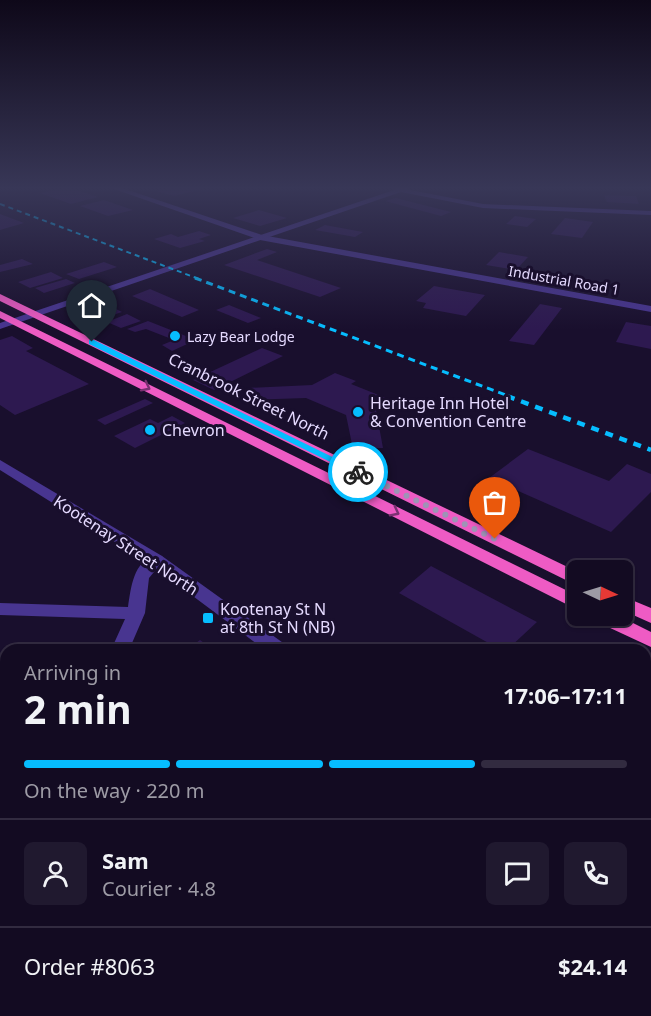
<!DOCTYPE html>
<meta charset="utf-8">
<style>
:root{--surface:#130b22;--page:#20192f;--text:#f1f3f6;--muted:#9d9ba5;--line:#322b40;--accent:#06bdff}
body{margin:0;font-family:"Noto Sans",sans-serif;background:var(--page);color:var(--text);height:100vh;display:flex;flex-direction:column;font-size:22px;white-space:nowrap}
*{box-sizing:border-box;margin:0}
p{font-size:20px;color:var(--muted)}
.icon{flex:none;width:33px;height:33px;fill:none;stroke:currentColor;stroke-width:2;stroke-linecap:round;stroke-linejoin:round}
.map{position:relative;flex:1;overflow:hidden}
.panel{position:absolute;left:0px;top:644px;width:651px;height:374px;display:flex;flex-direction:column;background:var(--surface);border-radius:18px 18px 0 0;box-shadow:0 2px 4px #0004,0 0 0 2px var(--line)}
.panel>*{flex:none}
.needle{width:39px;rotate:94deg}
.fabs{position:absolute;left:567px;top:560px;display:grid;gap:12px}
.fabs a{display:grid;place-items:center;width:66px;height:66px;border-radius:9px;background:var(--surface);box-shadow:0 2px 4px #0004,0 0 0 2px var(--line);font-size:30px}
.pin{position:absolute;display:grid;place-items:center;width:51px;height:51px;color:#fff;margin:-62px -26px;border-radius:50% 50% 50% 0;rotate:-45deg;box-shadow:0 0 6px #0007}
.pin .icon{rotate:45deg}
.courier{position:absolute;display:grid;place-items:center;width:60px;height:60px;margin:-30px;border:4px solid #06bdff;border-radius:50%;background:#fff;color:#222;box-shadow:0 2px 8px #0007}
.summary em{font-style:normal;font-weight:700}
.summary div{display:flex;flex-direction:column-reverse}
.summary{display:flex;align-items:center;justify-content:space-between;height:102px;padding:0 24px}
h1{font-size:39px;font-weight:700;line-height:45px}
.bar{display:grid;grid-template-columns:repeat(4,1fr);gap:9px 6px;align-content:center;height:72px;padding:0 24px}
.bar i{height:8px;border-radius:4px;background:var(--line)}
.bar .current{background:var(--accent)}
.bar p{grid-column:span 4}
.line{display:flex;align-items:center;gap:15px;padding:0 24px;border-top:2px solid var(--line)}
.line div{flex:1}
.round{display:grid;place-items:center;flex:none;width:63px;height:63px;border-radius:9px;background:var(--page)}
.map>svg:first-child{display:block}
.building{fill:#2d1950}
.lines{fill:none;stroke-linecap:round;stroke-linejoin:round}
.minor{fill:#483590;fill-rule:evenodd}
.tertiary{fill:#483590;fill-rule:evenodd}
.trunk{fill:#ee5bc4;fill-rule:evenodd}
.rail-far2{stroke:#06bdff;stroke-width:2;stroke-dasharray:5 4;stroke-linecap:butt}
.rail-far1{stroke:#06bdff;stroke-width:3;stroke-dasharray:7 5;stroke-linecap:butt}
.rail{stroke:#06bdff;stroke-width:4.5;stroke-dasharray:8 7;stroke-linecap:butt}
.oneway{stroke:#793171}
.route{fill:#06bdff}
.done{stroke:#9e93b6;stroke-width:6;stroke-dasharray:0 10.8}
.poi-dot{fill:#06bdff;stroke:#190f2d;stroke-width:2}
.labels{text-anchor:middle;dominant-baseline:central;stroke-width:6;stroke-linejoin:round;paint-order:stroke}
.far-street-label{font-size:14px;fill:#e5daff;stroke:#190f2d}
.far-poi-label{font-size:14px;fill:#e5daff;stroke:#190f2d;text-anchor:start}
.street-label{font-size:16px;fill:#e5daff;stroke:#190f2d}
.poi-label{font-size:16px;fill:#e5daff;stroke:#190f2d;text-anchor:start}
</style>
<div class="map">
<svg width="651" height="1016" viewBox="0 0 651 1016">
<rect width="100%" height="100%" fill="#190f2d"/>
<path class="building" d="M61,188H71L98,197L71,204L40,193Z
M167,188H203V189L174,196L156,191Z
M604,195L636,196L639,204L607,202Z
M396,198L451,212L441,216L385,201Z
M104,200L133,210L108,216L80,206Z
M259,210L287,218L260,226L233,218Z
M0,214L24,223L0,230Z
M515,216L536,219L527,227L506,224Z
M565,218L593,222L582,238L551,234Z
M325,225L363,232L355,237L315,230Z
M199,231L211,235L199,239L205,241L180,248L154,239L171,234L178,237Z
M267,249L277,252L257,260L341,288L320,297L224,265Z
M499,252L528,257L516,270L486,265Z
M22,259L33,264L0,272V265Z
M104,262L117,267L79,279L66,274Z
M51,272L63,278L30,288L18,282Z
M66,279L75,283L44,293L35,288Z
M434,286L485,295L466,316L423,308L426,303L416,301Z
M150,289L199,310L182,317L132,296Z
M106,304L122,312L101,319L85,311Z
M540,304L562,308L534,345L509,341Z
M229,305L261,318L248,323L216,310Z
M127,314L141,321L121,328L107,322Z
M148,321L196,340L172,351L162,345L174,340L146,329L135,332L127,329Z
M626,322L651,326V349L616,342Z
M12,336L33,348L26,351L89,384L15,415L0,405V340Z
M262,348L283,356L214,390L193,380Z
M335,373L356,381L351,384L391,400L376,410L383,448L353,449L346,415L306,398L246,400L247,388L312,385Z
M145,399L153,403L105,425L97,420Z
M172,416L185,423L135,448L114,436L150,419L158,423Z
M528,449L609,481L627,464L651,474V492L611,532L489,478Z
M431,566L537,622L507,650H501L399,593Z
M200,640L214,650H186Z
M645,752L651,755V778L645,774Z"/>
<g class="lines">
<path class="minor" d="M111,188H122L262,235L651,306V312L260,240Z
M390,188H410L406,190Z
M156,555L162,556L164,560L149,578L145,613L129,650H111L125,619L0,615V603L128,607C131,588 133,561 156,555Z
M0,863L6,864V886L0,885Z
M6,921V960L0,963V924Z"/>
<path class="tertiary" d="M400,188L483,204L651,211V215L483,208L401,192L0,329V323Z
M0,460L162,556L286,645L288,650H265L150,564L0,470Z
M645,899L651,901V927L645,925Z"/>
<path class="trunk" d="M0,294L578,572V586L0,301Z
M0,311L578,596V610L0,318Z
M622,596L651,608V623L622,610Z
M590,615H617L651,632V647L593,620Z"/>
<path class="rail-far2" d="M0,204L199,279"/>
<path class="rail-far1" d="M195,278L511,397"/>
<path class="rail" d="M507,396L651,450"/>
</g>
<defs><path id="oneway-chevron" d="M-2-3.5L2.5 0L-2 3.5" fill="none" stroke-width="1.6" stroke-linecap="round" stroke-linejoin="round" transform="scale(1.5)"/></defs>
<g class="oneway">
<use href="#oneway-chevron" transform="translate(146 387) rotate(27)"/>
<use href="#oneway-chevron" transform="translate(395 512) rotate(27)"/>
</g>
<linearGradient id="sky" x2="0" y2="1"><stop stop-color="#0e0819"/><stop offset="0.57" stop-color="#383757"/><stop offset="1" stop-color="#383757" stop-opacity="0"/></linearGradient>
<rect width="651" height="330" fill="url(#sky)"/>
<path class="route" d="M89,340H94L363,472L355,474L89,344Z"/>
<g class="lines">
<path class="done" d="M358,472L495,539"/>
</g>
<g class="poi-dot">
<circle cx="175" cy="336" r="6"/>
<circle cx="358" cy="412" r="6"/>
<circle cx="150" cy="430" r="6"/>
<rect x="202" y="612" width="12" height="12" rx="3"/>
</g>
<g class="labels">
<g class="far-street-label">
<text transform="translate(564 280) rotate(10)">Industrial Road 1</text>
</g>
<g class="far-poi-label">
<text x="187" y="336">Lazy Bear Lodge</text>
</g>
<g class="street-label">
<text transform="translate(249 396) rotate(26)">Cranbrook Street North</text>
<text transform="translate(126 545) rotate(33)">Kootenay Street North</text>
</g>
<g class="poi-label">
<text x="370" y="403">Heritage Inn Hotel<tspan x="370" dy="18">&amp; Convention Centre</tspan></text>
<text x="162" y="430">Chevron</text>
<text x="220" y="609">Kootenay St N<tspan x="220" dy="18">at 8th St N (NB)</tspan></text>
</g>
</g>
</svg>
<div class="fabs">
<a><svg class="needle" viewBox="-14 -14 28 28"><path d="M0-13l5 13h-10z" fill="#e53935"/><path d="M0 13l5-13h-10z" fill="#9d9ba5"/></svg></a>
</div>
<div class="pin" style="left:495px;top:539px;background:#ea580c"><svg class="icon" aria-label="bag" viewBox="0 0 24 24"><path d="M5 8h14l-1 12H6zM9 8a3 3 0 0 1 6 0"/></svg></div>
<div class="pin" style="left:92px;top:342px;background:#1f2937"><svg class="icon" aria-label="home" viewBox="0 0 24 24"><path d="M3 11l9-7 9 7M6 9v11h12V9"/></svg></div>
<div class="courier" style="left:358px;top:472px"><svg class="icon" aria-label="bike" viewBox="0 0 24 24"><circle cx="6" cy="16" r="4"/><circle cx="18" cy="16" r="4"/><path d="M6 16l4-8h5l3 8M10 8l3 8H6M13 5h3"/></svg></div>
<section class="panel">
<div class="summary"><div><h1>2 min</h1><p>Arriving in</p></div><em>17:06–17:11</em></div>
<div class="bar"><i class="current"></i><i class="current"></i><i class="current"></i><i></i><p>On the way · 220 m</p></div>
<div class="line" style="height:108px"><a class="round"><svg class="icon" aria-label="person" viewBox="0 0 24 24"><circle cx="12" cy="8" r="4"/><path d="M4 21q1-7 8-7t8 7"/></svg></a><div><b>Sam</b><p>Courier · 4.8</p></div><a class="round"><svg class="icon" aria-label="chat" viewBox="0 0 24 24"><path d="M4 5h16v11H9l-5 4z"/></svg></a><a class="round"><svg class="icon" aria-label="phone" viewBox="0 0 24 24"><path d="M5 4h4l2 5-3 2q2 4 5 5l2-3 5 2v4C11 20 4 13 5 4z"/></svg></a></div>
<div class="line" style="height:78px"><div>Order #8063</div><b>$24.14</b></div>
</section>
</div>
